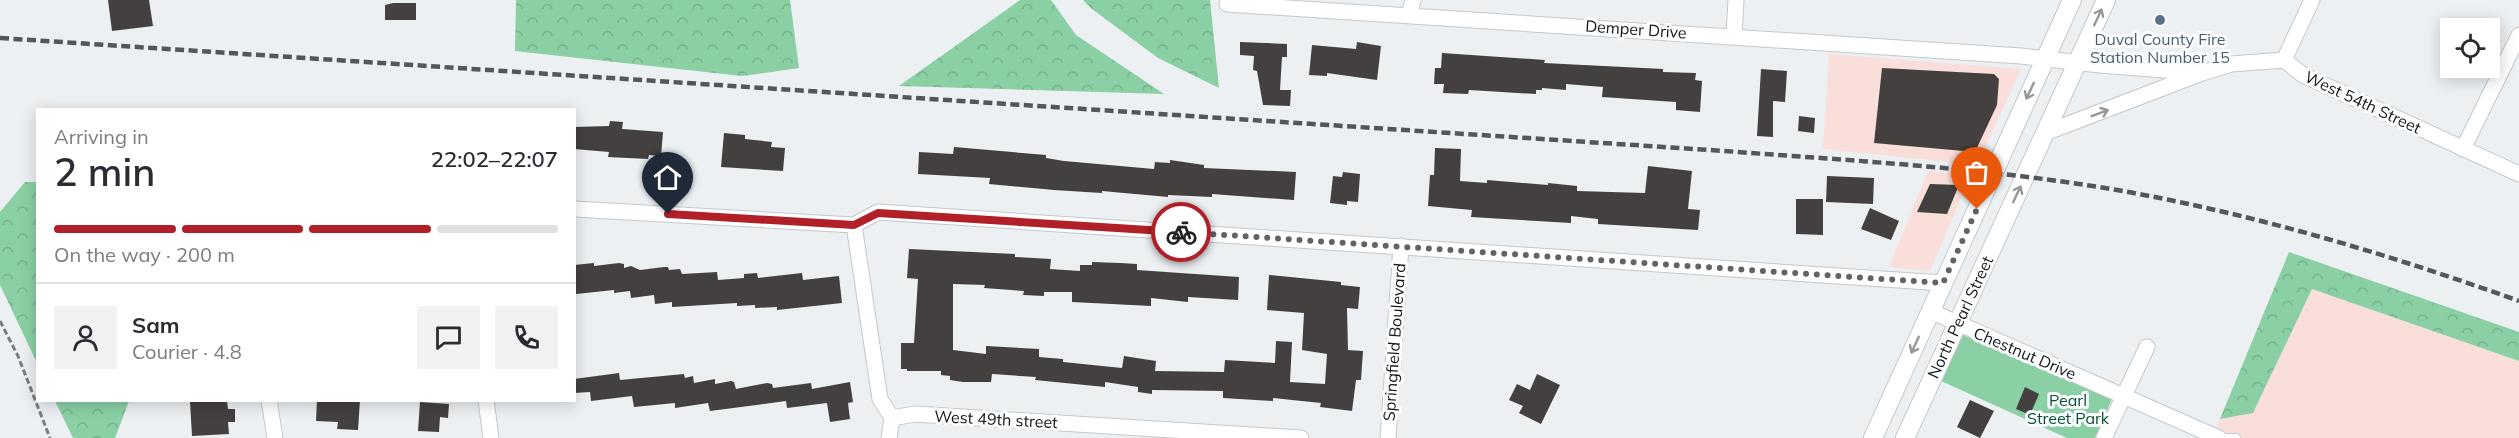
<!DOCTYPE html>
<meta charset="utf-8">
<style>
:root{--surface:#fff;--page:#f2f2f3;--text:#2b2b33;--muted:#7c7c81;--line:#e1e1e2;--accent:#b11f28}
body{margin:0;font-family:Mulish,sans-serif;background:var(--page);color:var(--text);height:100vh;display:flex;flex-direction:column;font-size:22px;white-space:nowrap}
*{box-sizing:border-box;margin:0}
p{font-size:20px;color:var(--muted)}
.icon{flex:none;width:33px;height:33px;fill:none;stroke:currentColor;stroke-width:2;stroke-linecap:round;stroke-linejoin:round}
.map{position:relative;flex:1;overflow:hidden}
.side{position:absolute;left:36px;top:108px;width:540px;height:294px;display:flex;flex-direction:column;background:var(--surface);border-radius:0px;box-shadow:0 3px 15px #0003}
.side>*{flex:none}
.buttons{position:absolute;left:2440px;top:18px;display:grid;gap:12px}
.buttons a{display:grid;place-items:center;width:60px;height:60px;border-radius:0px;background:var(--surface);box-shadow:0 3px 15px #0003;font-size:30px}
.pin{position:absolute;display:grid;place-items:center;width:51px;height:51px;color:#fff;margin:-62px -26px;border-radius:50% 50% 50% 0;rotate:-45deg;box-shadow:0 0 6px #0007}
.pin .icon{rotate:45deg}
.courier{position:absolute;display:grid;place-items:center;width:60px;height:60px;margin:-30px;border:4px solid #b11f28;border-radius:50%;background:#fff;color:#222;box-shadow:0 2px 8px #0007}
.headline em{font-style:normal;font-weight:600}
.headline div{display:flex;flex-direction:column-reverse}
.headline{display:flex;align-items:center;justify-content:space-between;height:102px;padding:0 18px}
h1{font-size:39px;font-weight:600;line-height:45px}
.bar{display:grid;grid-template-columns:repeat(4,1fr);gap:9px 6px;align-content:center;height:72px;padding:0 18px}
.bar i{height:8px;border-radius:4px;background:var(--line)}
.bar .active{background:var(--accent)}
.bar p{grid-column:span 4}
.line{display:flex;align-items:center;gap:15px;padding:0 18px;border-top:2px solid var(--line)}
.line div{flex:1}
.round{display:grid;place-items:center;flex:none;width:63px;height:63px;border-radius:0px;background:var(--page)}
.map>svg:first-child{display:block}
.commercial{fill:#f9deda}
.forest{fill:url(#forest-crowns)}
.park{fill:#8ad0a4}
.building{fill:#44403f}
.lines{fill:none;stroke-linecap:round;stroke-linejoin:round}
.service-casing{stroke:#c4c8ca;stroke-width:10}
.minor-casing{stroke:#c4c8ca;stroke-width:17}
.tertiary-casing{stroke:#c4c8ca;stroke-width:20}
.path{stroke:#797b7d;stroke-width:3;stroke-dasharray:6 3;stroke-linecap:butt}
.service{stroke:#fff;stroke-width:8}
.minor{stroke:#fff;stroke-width:15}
.tertiary{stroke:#fff;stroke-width:18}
.rail{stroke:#545658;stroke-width:4.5;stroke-dasharray:9 4.5;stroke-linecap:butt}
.oneway{stroke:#969797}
.done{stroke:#616365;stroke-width:6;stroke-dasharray:0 10.8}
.route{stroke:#b11f28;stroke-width:8}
.service-dot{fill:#5c6f8a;stroke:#fbfdff;stroke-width:2}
.labels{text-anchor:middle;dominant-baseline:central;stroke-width:6;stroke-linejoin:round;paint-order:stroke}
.street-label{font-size:16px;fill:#161718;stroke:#fbfdff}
.service-label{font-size:16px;fill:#4e5e75;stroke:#fbfdff}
.park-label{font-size:16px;fill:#08512e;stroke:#fbfdff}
</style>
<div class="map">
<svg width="2519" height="438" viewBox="0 0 2519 438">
<defs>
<pattern id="forest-crowns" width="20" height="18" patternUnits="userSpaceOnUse" patternTransform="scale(1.5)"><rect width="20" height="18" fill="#8ad0a4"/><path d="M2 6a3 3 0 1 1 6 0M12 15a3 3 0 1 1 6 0" fill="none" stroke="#76b28c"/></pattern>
</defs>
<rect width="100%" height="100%" fill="#ecf0f3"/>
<path class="commercial" d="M1829,54L2021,69L1977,165L1823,149Z
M1928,171L1971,175L1930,271L1889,267Z
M2312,289L2519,361V438H2211L2220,419L2253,413Z"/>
<path class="forest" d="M516,0H790L799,68L742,76L515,51Z
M1020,0H1051L1076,35L1164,94L899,86Z
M1083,0H1210L1219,88L1158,58L1092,9Z
M25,182H37V363L0,285V212Z
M2289,252L2519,332V361L2312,289L2253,413L2220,419Z
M55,401H129L115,438H73Z"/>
<path class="park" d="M1963,335L2112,399L2095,438H2067L1941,381Z"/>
<path class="building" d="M108,0H149L153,26L112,31Z
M393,3H416V20H385V5Z
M1240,42L1287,44V57H1282L1280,90H1291L1290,106L1263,105L1257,71L1253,70L1254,56L1240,55Z
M1357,42L1381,46L1377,80L1327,73V76L1309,75L1312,45L1356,49Z
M1442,53L1545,60L1544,63L1663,69V72L1696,73L1695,80L1702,81L1700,112L1676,110V102L1602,97L1603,87L1566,84V90L1542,88V90H1536V94L1469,90L1468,94L1443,93L1444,84H1434L1435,68H1441Z
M1882,68L1994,74L1999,79L1997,105L1975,152L1874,143Z
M1761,69L1787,71L1785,102L1773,101V137L1757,136Z
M1799,116L1815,118L1814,133L1798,131Z
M610,121L623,122L622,129L663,132L661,156L649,155L648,159L608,157L609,152L574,149V127L609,126Z
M724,133L745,135V139L772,142L771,147L785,148L783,171L721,167Z
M954,147L1046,155V158L1064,161L1154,169L1155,162L1170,163V160L1204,165V168L1296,172L1294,200L1212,194V197L1168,195V197L1102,191V193L1054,190L989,184L990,178L918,174L919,152L953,154Z
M1435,148L1461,149L1460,181L1487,183V180L1548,185V183L1577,186V191L1645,193L1648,166L1692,171L1688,209L1700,210L1698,230L1598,224V219L1571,216V223L1471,217L1472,210L1428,206L1430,175H1434Z
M1343,172L1360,174L1358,202L1347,201V205L1330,203L1333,176L1342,177Z
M1827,176L1874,178L1873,204L1826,202Z
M1930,184L1959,185L1947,214L1917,212Z
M1796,199H1823V235L1796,234Z
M1870,208L1899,221L1891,240L1861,229Z
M909,249L1015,254V257L1051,259L1050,269L1080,271V265H1092V262L1120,263L1137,264V270L1239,277L1238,300L1188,297V302L1151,298V306L1072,302V292H1044V296L1023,295L1024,291L984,288L985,285L953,284V350L986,354V346L1039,349V357L1063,359V362L1122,368L1124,356L1156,361L1155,371L1224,372L1225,360L1275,363L1276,341L1292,342L1290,382L1325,384L1327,354L1302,350L1304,313L1267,310L1269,275L1341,282V285L1360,287L1358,309L1347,308L1348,350L1363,351L1361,380H1356L1352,411L1320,407L1321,403L1273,398V401L1223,398V391L1152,390V394L1138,392V387L1105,382V387L1035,380L1036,377L992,374L991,382H963L950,380V376L941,375V371H907V369H901V343H914L918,279L907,278Z
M594,263V266L619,263L624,264V268L631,266L640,270L664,267H668L669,270L680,269L682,274L717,272L718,280L744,278V274L757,273L758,278L802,273L803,280L839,276L842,303L777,310V307L755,308V305L737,306V303L672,307V302L655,304L654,295L631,298L630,291L614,293V290L576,294L574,265Z
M619,373L620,380L684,374L685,378L693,376L694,383L715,379V384L731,381L734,382L736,389L767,383L772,384L773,388L811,383L812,389L850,382L853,402L848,403L850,419L830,422L827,403L787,408L786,401L710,411L708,403L675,408V403L634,407L632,396L591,401L590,392L574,393V379Z
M1537,374L1560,385L1541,424L1519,413L1523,406L1509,400L1517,384L1530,390Z
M2025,387L2039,394L2030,415L2016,409Z
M317,400H360L358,430L337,429L338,422L316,421Z
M1970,400L1994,411L1980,438L1957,427Z
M227,401L228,409H235V422H228L229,434L192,436L190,402Z
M420,402L449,404L448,418L440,417L439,432L418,431Z"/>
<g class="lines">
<g class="service-casing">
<path id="service" d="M2219,438H2236"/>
</g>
<g class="minor-casing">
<path id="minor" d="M1227,4L2021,56L2100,65L2202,73
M1409,15L1413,0
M1734,36L1736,0
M2284,60L2312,0
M2045,133L2202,73L2231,64L2284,60L2303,75L2519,174
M2463,149L2519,35
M574,209L854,225L878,212L1943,283
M854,225L880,399L892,418
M1930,311L2219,438
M269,400L275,438
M486,400L491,438
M889,438L892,418L915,414L1301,438
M1388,438L1401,246
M2104,438L2147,347"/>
</g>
<g class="tertiary-casing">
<path id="tertiary" d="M1873,438L2072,0
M1905,438L2106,0"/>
</g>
<path class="path" d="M0,321L18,356L50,438"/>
<use href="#service" class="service"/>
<use href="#minor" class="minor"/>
<use href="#tertiary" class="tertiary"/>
<path class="rail" d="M0,38L1725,151C1856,161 1988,168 2117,190C2254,214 2388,254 2519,301"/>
</g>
<defs><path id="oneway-shaft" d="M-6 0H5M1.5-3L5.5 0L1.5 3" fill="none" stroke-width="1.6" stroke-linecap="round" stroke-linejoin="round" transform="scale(1.5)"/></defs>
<g class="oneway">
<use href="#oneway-shaft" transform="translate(2098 17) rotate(-65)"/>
<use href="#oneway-shaft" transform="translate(2030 91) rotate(115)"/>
<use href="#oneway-shaft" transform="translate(2100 113) rotate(-21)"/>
<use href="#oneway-shaft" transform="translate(2017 194) rotate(-65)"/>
<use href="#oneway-shaft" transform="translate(1915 345) rotate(115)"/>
</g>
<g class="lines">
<path class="done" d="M1181,232L1943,283L1977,209"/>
<path class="route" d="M668,214L854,225L878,213L1181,232"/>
</g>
<circle class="service-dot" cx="2160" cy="20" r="6"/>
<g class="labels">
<g class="street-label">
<text transform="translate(1636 29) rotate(4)">Demper Drive</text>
<text transform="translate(2363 102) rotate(25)">West 54th Street</text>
<text transform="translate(1960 317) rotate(-65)">North Pearl Street</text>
<text transform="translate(1394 342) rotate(-86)">Springfield Boulevard</text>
<text transform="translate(2025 353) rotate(23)">Chestnut Drive</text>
<text transform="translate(996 419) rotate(3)">West 49th street</text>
</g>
<g class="service-label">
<text x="2160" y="39">Duval County Fire<tspan x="2160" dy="18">Station Number 15</tspan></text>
</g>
<g class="park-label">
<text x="2068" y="400">Pearl<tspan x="2068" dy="18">Street Park</tspan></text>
</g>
</g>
</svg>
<div class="buttons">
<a><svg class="icon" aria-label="locate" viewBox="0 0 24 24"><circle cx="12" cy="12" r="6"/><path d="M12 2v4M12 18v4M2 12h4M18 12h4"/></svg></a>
</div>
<div class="pin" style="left:1977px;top:209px;background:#ea580c"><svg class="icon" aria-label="bag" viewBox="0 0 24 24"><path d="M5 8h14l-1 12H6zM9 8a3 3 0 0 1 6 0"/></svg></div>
<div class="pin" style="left:668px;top:214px;background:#1f2937"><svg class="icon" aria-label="home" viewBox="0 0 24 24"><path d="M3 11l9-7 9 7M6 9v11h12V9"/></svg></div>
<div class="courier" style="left:1181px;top:232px"><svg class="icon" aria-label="bike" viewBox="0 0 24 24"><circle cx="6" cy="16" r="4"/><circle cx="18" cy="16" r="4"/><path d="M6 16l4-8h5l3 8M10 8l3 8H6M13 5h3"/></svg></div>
<section class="side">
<div class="headline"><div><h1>2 min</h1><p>Arriving in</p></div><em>22:02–22:07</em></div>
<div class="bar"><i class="active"></i><i class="active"></i><i class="active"></i><i></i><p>On the way · 200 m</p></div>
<div class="line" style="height:108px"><a class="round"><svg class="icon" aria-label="person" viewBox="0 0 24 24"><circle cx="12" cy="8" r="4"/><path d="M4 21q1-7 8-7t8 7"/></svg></a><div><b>Sam</b><p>Courier · 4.8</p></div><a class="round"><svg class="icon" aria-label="chat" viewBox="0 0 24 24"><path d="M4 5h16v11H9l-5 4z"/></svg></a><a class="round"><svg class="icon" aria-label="phone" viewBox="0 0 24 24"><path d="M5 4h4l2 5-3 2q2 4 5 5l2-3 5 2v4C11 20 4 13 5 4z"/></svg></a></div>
</section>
</div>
